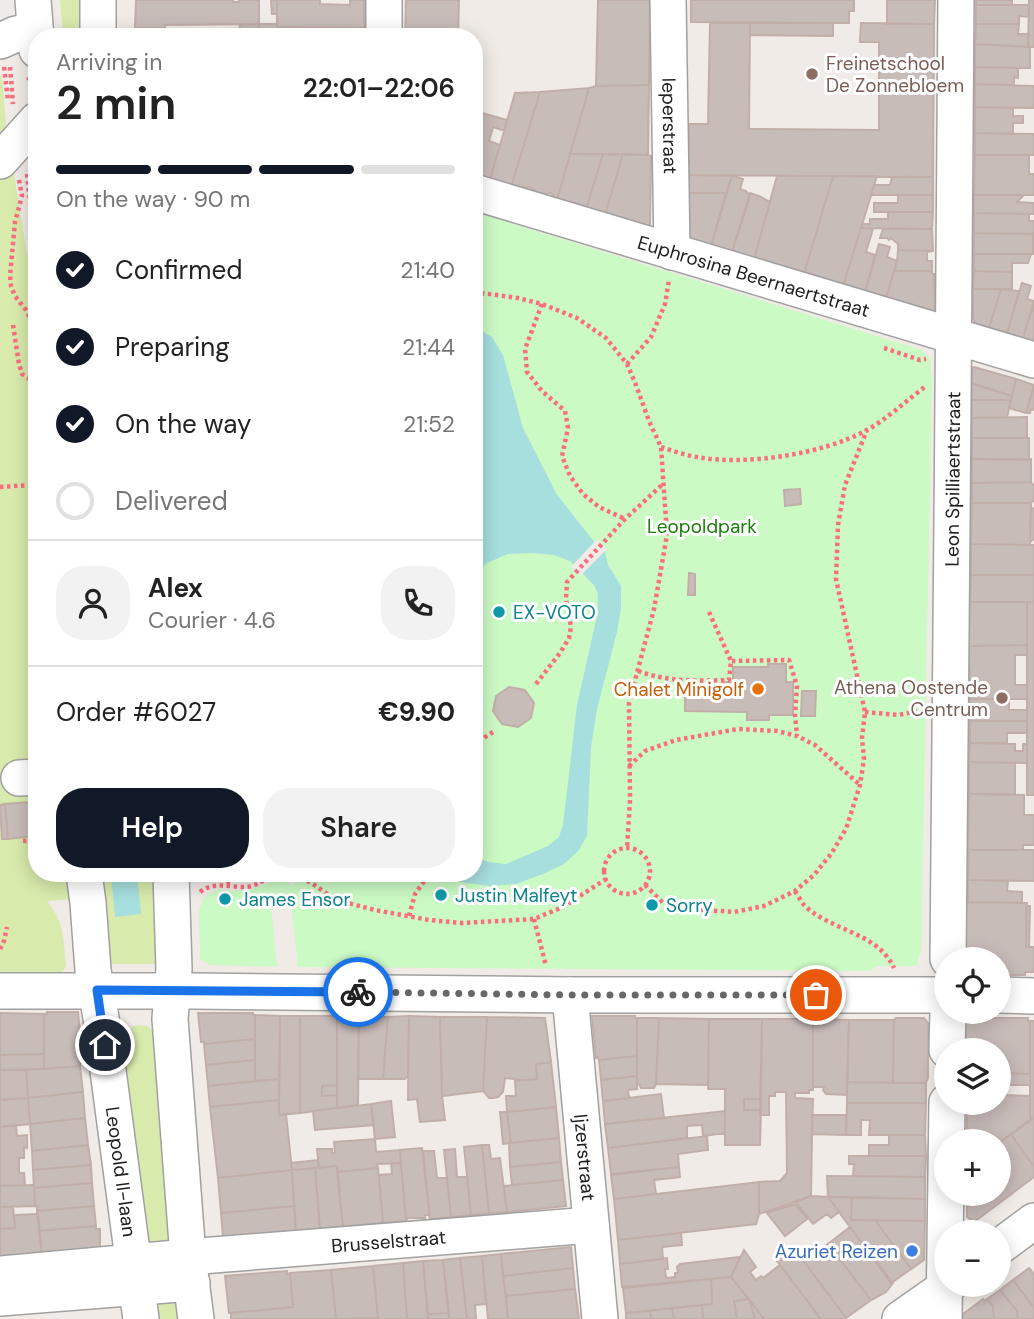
<!DOCTYPE html>
<meta charset="utf-8">
<style>
:root{--surface:#fff;--page:#f2f2f2;--text:#222;--muted:#767676;--line:#e0e0e0;--accent:#111827}
body{margin:0;font-family:"DM Sans",sans-serif;background:var(--page);color:var(--text);height:100vh;display:flex;flex-direction:column;font-size:26px;white-space:nowrap}
*{box-sizing:border-box;margin:0}
p{font-size:23px;color:var(--muted)}
.icon{flex:none;width:38px;height:38px;fill:none;stroke:currentColor;stroke-width:2;stroke-linecap:round;stroke-linejoin:round}
.map{position:relative;flex:1;overflow:hidden}
.sheet{position:absolute;left:28px;top:28px;width:455px;height:854px;display:flex;flex-direction:column;background:var(--surface);border-radius:28px;box-shadow:0 4px 18px #0003}
.sheet>*{flex:none}
.buttons{position:absolute;left:934px;top:947px;display:grid;gap:14px}
.buttons a{display:grid;place-items:center;width:77px;height:77px;border-radius:50%;background:var(--surface);box-shadow:0 4px 18px #0003;font-size:35px}
.pin{position:absolute;display:grid;place-items:center;width:60px;height:60px;color:#fff;margin:-30px;border:4px solid #fff;border-radius:50%;box-shadow:0 2px 7px #0007}
.courier{position:absolute;display:grid;place-items:center;width:70px;height:70px;margin:-35px;border:5px solid #1a73e8;border-radius:50%;background:#fff;color:#222;box-shadow:0 2px 9px #0007}
.headline em{font-style:normal;font-weight:600}
.headline div{display:flex;flex-direction:column-reverse}
.headline{display:flex;align-items:center;justify-content:space-between;height:119px;padding:0 28px}
h1{font-size:46px;font-weight:600;line-height:52px}
.bar{display:grid;grid-template-columns:repeat(4,1fr);gap:10px 7px;align-content:center;height:84px;padding:0 28px}
.bar i{height:9px;border-radius:5px;background:var(--line)}
.bar .on{background:var(--accent)}
.bar p{grid-column:span 4}
.line{display:flex;align-items:center;gap:18px;padding:0 28px;border-top:2px solid var(--line)}
.line div{flex:1}
.round{display:grid;place-items:center;flex:none;width:74px;height:74px;border-radius:28px;background:var(--page)}
ol{padding:0 28px;list-style:none}
li{display:flex;align-items:center;gap:21px;height:77px}
li p{margin-inline-start:auto}
li .icon{padding:7px;border-radius:50%;background:var(--accent);color:#fff;stroke-width:4}
li:last-child{color:var(--muted)}
li i{width:38px;height:38px;border:4px solid var(--line);border-radius:50%}
.primary-button{display:flex;gap:14px;margin-top:auto;padding:14px 28px}
.primary-button a{flex:1;height:80px;border-radius:28px;background:var(--accent);color:#fff;font-size:28px;font-weight:600;line-height:80px;text-align:center}
.primary-button a+a{background:var(--page);color:var(--text)}
.map>svg:first-child{display:block}
.grass{fill:#d8eaac}
.park{fill:#cbfac4}
.water{fill:#a7dede}
.pier{fill:#f0ebe6}
.building{fill:#c8bcb9;stroke:#c2aea8;stroke-width:2}
.lines{fill:none;stroke-linecap:round;stroke-linejoin:round}
.minor-casing{stroke:#a1a1a1;stroke-width:38}
.path{stroke:#fa6e7e;stroke-width:4.5;stroke-dasharray:3.5 3.5;stroke-linecap:butt}
.minor{stroke:#fff;stroke-width:35}
.done{stroke:#696765;stroke-width:7;stroke-dasharray:0 12.6}
.route{stroke:#1a73e8;stroke-width:9}
.education-dot{fill:#8d6e63;stroke:#fff;stroke-width:2.5}
.culture-dot{fill:#0f9aa8;stroke:#fff;stroke-width:2.5}
.food-dot{fill:#e8710a;stroke:#fff;stroke-width:2.5}
.shop-dot{fill:#3f7fe0;stroke:#fff;stroke-width:2.5}
.labels{text-anchor:middle;dominant-baseline:central;stroke-width:6;stroke-linejoin:round;paint-order:stroke}
.education-label{font-size:19px;fill:#785e54;stroke:#fff;text-anchor:start}
.street-label{font-size:19px;fill:#202020;stroke:#fff}
.park-label{font-size:19px;fill:#1b800b;stroke:#fff}
.culture-label{font-size:19px;fill:#0d838f;stroke:#fff;text-anchor:start}
.food-label{font-size:19px;fill:#c56008;stroke:#fff;text-anchor:end}
.shop-label{font-size:19px;fill:#366cbe;stroke:#fff;text-anchor:end}
</style>
<div class="map">
<svg width="1034" height="1319" viewBox="0 0 1034 1319">
<rect width="100%" height="100%" fill="#f0ebe6"/>
<path class="grass" d="M60,0H86L87,37H63Z
M196,32V37H106V34Z
M0,75L2,77L7,133L37,313V873H72L71,899L47,901C65,923 63,939 66,966L63,971L58,973H0Z
M90,873H162L164,964H102Z
M137,1025L147,1026L154,1032L175,1240L152,1249L144,1238L124,1041C125,1033 129,1027 137,1025Z
M174,1301L179,1304L186,1319H152C156,1302 158,1303 174,1301Z"/>
<path class="park" d="M474,212L922,350L930,359L932,377L921,950L916,966H876L871,971L298,967L291,904L271,906L277,967L210,965L200,959L199,910L204,898L217,889L233,891L252,889L271,882L283,880L293,885L303,873H474Z"/>
<path class="water" d="M474,326L492,337L503,355L523,428L556,493L591,538L605,552L608,565L621,586V608L617,632L597,709L591,747L587,836L578,851L564,864L543,874L516,884L490,886L460,882L439,873H474V856L488,862L506,864L548,846L559,837L563,825L577,705L597,616L598,594L594,585L570,561L554,555L532,553L508,554L487,563L474,575Z
M111,873H137L141,914L115,917Z"/>
<path class="pier" d="M597,539L607,549L580,576L571,567Z"/>
<path class="building" d="M136,0H233V2H239V0H259V24L165,25V28H135Z
M271,0L277,1V14H272Z
M277,0H320V4L350,5V0H364V28L277,27Z
M406,0H459L458,37H405Z
M598,0H650L649,85L596,86Z
M691,0H854V11H849V23L691,22Z
M887,0H935L934,24H887Z
M976,0H1012V5H976Z
M1029,0H1034V47H1028Z
M976,5H1029V17L1019,16V24H976Z
M710,23H750L749,129L879,130V42H860L861,23L934,24L933,177L689,175V124H708Z
M750,23H833V36L750,35Z
M259,24L258,37H238L240,25Z
M259,24H277V27L302,28V37H258Z
M976,24H1019L1018,34H1029L1028,47L975,44Z
M302,28H364V37H302Z
M239,32L238,37H215L216,34L218,33Z
M975,44L1030,47V68L975,67Z
M975,67L1018,68V78L1014,77V85L975,84Z
M975,84L1034,86V108L975,107Z
M649,85L648,155L570,154L589,88L596,86Z
M589,88L557,200L551,193L539,195L530,187L518,188L513,185L511,187L540,92Z
M540,92L511,187L490,180L515,93Z
M975,107L1013,108V116H1023V123H1013V134L975,133Z
M482,113L507,120L505,131L493,127L489,141L500,145L490,180L474,176V139Z
M975,133L1034,134V155H975Z
M570,154H603L586,209L557,200Z
M603,154H623L605,215L586,209Z
M623,154L648,155L651,156L650,225L645,229L605,215Z
M975,155H1029V174H1034V195H974Z
M689,175L732,176L726,193H689Z
M732,176L743,179L740,189L746,191L750,196L732,252L711,246Z
M777,176H833L804,274L754,259Z
M833,176H877L843,286L804,274Z
M892,177H933V195H871L874,185H890Z
M689,193H726L711,246L689,239Z
M750,193L761,197L770,202L754,259L732,252Z
M898,195H933V212H874V203H898Z
M974,195H1024L1017,202L1034,203V214L974,213Z
M888,212H933L932,229L861,228L863,224H870V219H888Z
M974,213L1029,214V221H1034V234L974,233Z
M861,228L873,229L866,252L875,255L865,292L843,286Z
M883,229H932L933,251L898,250V244L891,238L889,240L887,238H880Z
M974,233L1033,234V254H974Z
M879,244L890,247L887,257L897,261L886,298L865,292Z
M898,250L933,251L927,252V261H932V271H894L897,261Z
M974,254H1031L1028,263H1012V272L974,271Z
M894,271H932V274H934L935,314L886,298Z
M974,271L1012,272V289H973Z
M1022,283L1031,286L1027,299L1034,301L1023,338L1007,333Z
M973,289H1001L989,328L977,325L973,319Z
M1001,289L1019,291L1007,333L989,328Z
M1034,303V341L1023,338Z
M974,367L1016,379L1012,396L972,383V368Z
M1016,379L1034,385L1026,413L1009,408Z
M972,384L1012,396L1011,400H972Z
M1034,387V410L1031,409L1030,413H1026Z
M972,400H1011L1007,417L972,418Z
M1027,417V438H972V418Z
M972,438H1029V460L972,459Z
M972,459H1031V482L972,483Z
M1031,482L1034,486V500L1031,503H972V483Z
M800,489L801,504L785,506L784,490Z
M972,503H1031L1030,545L971,544Z
M1031,507L1034,509V539L1030,542Z
M971,544L1034,545V575H971Z
M689,573L695,574V595H688Z
M971,575H1034V602H970Z
M970,602H1027V645L969,646Z
M1027,602H1034V795H1027Z
M1027,645V655H1015V685H1027V699H970L969,646Z
M768,664H786V682H793V715H769V720H747V712L685,711V696H722V682H733V667H768Z
M509,687L525,690L534,703L531,718L518,727L502,724L493,711L496,696Z
M802,691H816L815,716H801Z
M970,699H1009V710H1027V721H970Z
M970,721H1027V733H1007V743H970Z
M970,743L1015,744V751H1023V744H1027V763L969,762Z
M969,762L1015,763V794H969Z
M969,794L1024,795V815H1034V845H1023V850H968Z
M31,802L34,836L8,839L5,804Z
M5,804L8,839H2L0,805Z
M969,850H1034V881L968,880Z
M968,880L1008,881L1007,891L1022,892V903L968,902Z
M968,902L1027,903L1026,947H1034V972H1025V975H999V959H966V904H968Z
M1026,906H1030L1029,947H1026Z
M47,1012H78L83,1063H80V1066L44,1069V1014H47Z
M0,1013L44,1014V1054L0,1055Z
M198,1013H253V1015H255V1039L204,1044V1042H201Z
M255,1015L280,1016L279,1079L255,1081Z
M280,1016H300V1113L279,1115Z
M300,1016H337V1085L322,1086V1096L337,1095V1108L300,1113Z
M337,1016L344,1022L349,1018H356L359,1016L358,1105L337,1108Z
M359,1016L388,1017L383,1079H358Z
M409,1016L408,1075L405,1079H383L388,1017Z
M409,1016L440,1017L442,1096L445,1120L420,1122L417,1099L408,1100Z
M592,1016H635V1018H637V1056L599,1060L598,1057L596,1058Z
M440,1017H487L483,1091L442,1096Z
M487,1017L545,1018L551,1062L536,1064L537,1079L522,1080L505,1078L503,1092L498,1097L493,1098H489L483,1091Z
M637,1018H659L656,1084L654,1088H641L639,1084H637Z
M659,1018L709,1019L708,1085L656,1084Z
M896,1018H924L928,1023V1078L926,1083H893L894,1020Z
M970,1018H1028V1021H1030V1074L1004,1073L1005,1056H999V1050H964L965,1020Z
M709,1019H762L761,1099H744V1110H761L760,1145H725V1089H708Z
M762,1019H813V1090H809V1093H795V1098L813,1099L812,1134L811,1196L759,1214V1182L780,1181L787,1173L786,1092H775V1096H769V1115H760Z
M813,1019L849,1020L847,1095L826,1094L823,1090L824,1087H813Z
M849,1020H894L893,1083L847,1082Z
M1030,1021H1034V1117L1030,1121Z
M255,1039V1060L206,1065L204,1044Z
M44,1054V1069L0,1070V1055Z
M637,1056V1076L601,1080L599,1060Z
M999,1056H1005L1004,1073H999Z
M255,1060V1081L208,1086L206,1065Z
M551,1062L556,1107L507,1112L506,1096H516L515,1081L537,1079L536,1064Z
M80,1066L83,1092L28,1098L26,1070Z
M0,1070H26L28,1098L0,1100Z
M999,1073L1030,1074V1085H1006V1095H999Z
M637,1076V1089L628,1090L629,1098L603,1101L601,1080Z
M279,1079V1100L210,1107L208,1086Z
M847,1082L926,1083V1103H847Z
M337,1085V1095L322,1096V1086Z
M83,1092L85,1118L30,1124L28,1098Z
M661,1094L664,1118L605,1124L603,1101Z
M999,1095L1030,1096V1121L999,1143V1141H967V1102H999Z
M28,1098L30,1124L0,1127V1100Z
M744,1099H761V1110H744Z
M279,1100V1115L286,1114L292,1170L218,1178L210,1107Z
M391,1101L395,1137L375,1139L371,1104Z
M847,1103H926L925,1135H869L870,1120H861V1135H846Z
M371,1104L374,1125L315,1130L313,1111Z
M556,1107L559,1138L511,1143L507,1112Z
M725,1111V1133L703,1136L702,1125L687,1126V1138L608,1148L605,1124Z
M500,1112H507L511,1143L503,1144Z
M812,1115H846V1135L812,1134Z
M1034,1117V1167L1011,1134Z
M85,1118L88,1145L32,1151L30,1124Z
M16,1125L17,1136L27,1135V1148L24,1147V1158H19V1173H24L25,1185L0,1186V1127Z
M1011,1134L1034,1167V1177L974,1222L967,1217V1194H999V1143Z
M889,1135H925L926,1156H869V1145H889Z
M707,1136L708,1150L678,1154L679,1167L611,1174L608,1148Z
M559,1138L561,1162L510,1167L509,1143Z
M375,1139L376,1152L400,1150L401,1163L377,1164L378,1168L337,1172V1166L319,1168L317,1149H332V1153H335L334,1142Z
M88,1145L91,1165L33,1170L32,1151Z
M482,1145H489L491,1159L500,1158L507,1212L489,1213Z
M482,1145L489,1213L471,1215L464,1147Z
M422,1148L430,1219L429,1215H425V1218H408L406,1221L400,1150Z
M455,1149L457,1177H467L471,1215L451,1217L444,1150Z
M423,1151H434L437,1178H447L451,1217L430,1219Z
M849,1156H926L925,1177L853,1176L854,1164H849Z
M318,1160L319,1168L292,1170L291,1163Z
M561,1162L563,1180L512,1185L510,1167Z
M391,1163H401L406,1221L383,1223L379,1175L392,1174Z
M91,1165L92,1183L34,1188L33,1170Z
M337,1166L343,1227L320,1229L315,1168Z
M679,1167L680,1177L654,1180L656,1194L614,1199L611,1175Z
M315,1168L320,1229L296,1231L292,1170Z
M378,1168L383,1223L343,1227L337,1172Z
M292,1170L294,1206L221,1213L218,1178Z
M827,1176L925,1177V1199L828,1197Z
M563,1180L566,1206L507,1212L504,1186Z
M759,1182V1214L756,1224L618,1240L614,1199Z
M92,1183L94,1206L37,1211V1206H35L34,1188Z
M34,1185L35,1206L0,1207V1186Z
M811,1196L828,1197L839,1212L831,1218L827,1214L813,1224L796,1202Z
M828,1197H852L851,1220H875L911,1269L891,1283Z
M852,1197L925,1199V1221L851,1220Z
M795,1204L807,1219L785,1236L767,1213Z
M94,1206L96,1226L39,1231L37,1211Z
M294,1206L296,1231L223,1237L221,1213Z
M0,1207H13L15,1228L0,1229Z
M38,1214L42,1255L0,1261V1229L15,1228L14,1215Z
M875,1220L925,1221L924,1260L911,1269Z
M96,1226V1229H100V1249L42,1255L39,1231Z
M850,1227L893,1283L886,1292L873,1299L871,1300L828,1244Z
M681,1233L682,1245L662,1247L663,1259L620,1264L618,1240Z
M828,1244L871,1300L846,1318L799,1255L813,1245L818,1252Z
M571,1247L573,1268L503,1276L501,1254Z
M794,1248L846,1318L845,1319H821L777,1261Z
M744,1250L756,1267L750,1272L756,1280L761,1276L763,1278L780,1265L821,1319H764L731,1277Z
M501,1254L508,1319H488L482,1256Z
M482,1256L486,1304L475,1305L476,1319H467L460,1258Z
M740,1257L731,1277L622,1287L620,1264L667,1258L668,1269H665L666,1278L675,1277V1273H678L677,1267L680,1264Z
M460,1258L467,1319H449L443,1260Z
M443,1260L449,1313L428,1314L423,1261Z
M423,1261L428,1319H407L403,1263Z
M403,1263L407,1319H378L373,1266Z
M373,1266L378,1318L336,1319L331,1270Z
M573,1268L575,1289L506,1296L503,1276Z
M1029,1268L1034,1274V1312V1308L1013,1280Z
M331,1270L336,1319H231V1313L293,1307L290,1273Z
M287,1271V1274L290,1273L293,1307L229,1313L225,1276Z
M731,1277L749,1299L734,1301L737,1319H703L702,1305L712,1304L711,1279Z
M711,1279L712,1304L626,1313L623,1288Z
M1013,1280L1034,1308V1319H1018L1017,1311L1000,1290Z
M575,1289L579,1319H508L506,1296Z
M1000,1290L1017,1311L1018,1319H994L993,1306L987,1299Z
M749,1299L755,1319H737L734,1301Z
M749,1299L764,1319H755Z
M983,1299L985,1301L987,1299L993,1306L994,1319H963V1314Z
M702,1305L703,1319H674L672,1308Z
M672,1308L674,1319H651L650,1311Z
M650,1311L651,1319H626V1313Z
M449,1313V1319H428V1314Z"/>
<g class="lines">
<g class="minor-casing">
<g id="minor">
<path d="M33,0L37,50"/>
<path d="M98,0V37"/>
<path d="M384,0V37"/>
<path id="s1" d="M668,0L672,252"/>
<path d="M0,41L16,34L35,30"/>
<path d="M0,161L37,120"/>
<path id="s2" d="M474,192L1034,360"/>
<path d="M19,778L37,777"/>
<path id="s3" d="M84,873L88,903L93,970L101,1018L141,1319"/>
<path d="M171,873L174,969L170,1019L188,1257L196,1319"/>
<path id="s4" d="M948,959C950,639 955,320 956,0"/>
<path d="M0,991H193L570,995H947"/>
<path id="s5" d="M570,995L600,1319"/>
<path d="M999,995L1034,996"/>
<path d="M947,1050L948,1012"/>
<path d="M999,1247L1034,1221"/>
<path id="s6" d="M0,1274L188,1257L591,1225"/>
<path d="M0,1298L192,1283"/>
<path d="M900,1319L950,1284"/>
<path d="M944,1319L947,1102"/>
</g>
</g>
<path class="path" d="M4,67L8,101
M10,67L13,104
M28,77L37,91
M27,174L37,269
M19,180L22,196L15,222L10,276L11,286L15,296L26,310L34,326L33,371L31,380L37,397
M474,292L518,298L542,304L577,318L606,338L627,364L636,385L649,421L661,447L667,535L654,609L629,703L630,800L627,848
M542,304L525,349L527,372L542,391L565,411L568,428L562,456L570,476L583,494L599,507L625,519
M13,325L19,364L22,374L31,380
M884,348L920,360L926,359
M627,364L651,337L665,304L669,280
M661,447C673,451 685,455 697,457C745,466 823,454 865,431C886,420 907,400 926,386
M37,467L31,485L37,490
M0,487L31,485
M709,612L731,661
M638,671C668,682 697,681 729,680L731,661L789,660L797,686L795,715L797,736
M536,684L560,653L569,638L571,627L566,599L567,582L625,519L663,484
M865,712L898,715L923,710
M474,747L482,739L493,732
M629,766L645,751L676,740L738,729L777,731L797,736L815,745L859,784
M23,841L37,840
M604 871a23 23 0 1 1 46 0a23 23 0 1 1-46 0Z
M216,873L225,881L230,883
M302,873L309,882
M260,882L276,876L288,875L310,882L336,900L375,910L429,920L462,923L534,919L563,907L606,879
M645,885L663,903L689,909L734,912L764,906L795,891L814,875L831,854L846,829L860,785L864,759L862,738L865,712L836,579L838,525L845,485L867,430
M795,891C798,896 801,901 804,905C830,931 878,932 894,968
M200,892C219,877 241,894 259,883C261,881 265,875 266,873
M409,916L415,894L430,873
M534,919L546,966
M0,949L4,941L7,927"/>
<use href="#minor" class="minor"/>
</g>
<g class="lines">
<path class="done" d="M358,992L570,995H816"/>
<path class="route" d="M105,1045L97,990L358,992"/>
</g>
<g class="education-dot">
<circle cx="812" cy="74" r="7"/>
<circle cx="1002" cy="698" r="7"/>
</g>
<g class="culture-dot">
<circle cx="499" cy="612" r="7"/>
<circle cx="441" cy="895" r="7"/>
<circle cx="225" cy="899" r="7"/>
<circle cx="652" cy="905" r="7"/>
</g>
<circle class="food-dot" cx="758" cy="689" r="7"/>
<circle class="shop-dot" cx="912" cy="1251" r="7"/>
<g class="labels">
<g class="education-label">
<text x="826" y="63">Freinetschool<tspan x="826" dy="22">De Zonnebloem</tspan></text>
<text x="988" y="687" text-anchor="end">Athena Oostende<tspan x="988" dy="22">Centrum</tspan></text>
</g>
<g class="street-label">
<text stroke="none"><textPath href="#s1" startOffset="126">Ieperstraat</textPath></text>
<text stroke="none"><textPath href="#s2" startOffset="292">Euphrosina Beernaertstraat</textPath></text>
<text stroke="none"><textPath href="#s4" startOffset="480">Leon Spilliaertstraat</textPath></text>
<text stroke="none"><textPath href="#s5" startOffset="163">Ijzerstraat</textPath></text>
<text stroke="none"><textPath href="#s3" startOffset="301">Leopold II-laan</textPath></text>
<text stroke="none"><textPath href="#s6" startOffset="390">Brusselstraat</textPath></text>
</g>
<g class="park-label">
<text x="702" y="526">Leopoldpark</text>
</g>
<g class="culture-label">
<text x="513" y="612">EX-VOTO</text>
<text x="455" y="895">Justin Malfeyt</text>
<text x="239" y="899">James Ensor</text>
<text x="666" y="905">Sorry</text>
</g>
<g class="food-label">
<text x="744" y="689">Chalet Minigolf</text>
</g>
<g class="shop-label">
<text x="898" y="1251">Azuriet Reizen</text>
</g>
</g>
</svg>
<div class="buttons">
<a><svg class="icon" aria-label="locate" viewBox="0 0 24 24"><circle cx="12" cy="12" r="6"/><path d="M12 2v4M12 18v4M2 12h4M18 12h4"/></svg></a>
<a><svg class="icon" aria-label="layers" viewBox="0 0 24 24"><path d="M12 4l9 5-9 5-9-5zM3 14l9 5 9-5"/></svg></a>
<a>+</a>
<a>−</a>
</div>
<div class="pin" style="left:816px;top:995px;background:#ea580c"><svg class="icon" aria-label="bag" viewBox="0 0 24 24"><path d="M5 8h14l-1 12H6zM9 8a3 3 0 0 1 6 0"/></svg></div>
<div class="pin" style="left:105px;top:1045px;background:#1f2937"><svg class="icon" aria-label="home" viewBox="0 0 24 24"><path d="M3 11l9-7 9 7M6 9v11h12V9"/></svg></div>
<div class="courier" style="left:358px;top:992px"><svg class="icon" aria-label="bike" viewBox="0 0 24 24"><circle cx="6" cy="16" r="4"/><circle cx="18" cy="16" r="4"/><path d="M6 16l4-8h5l3 8M10 8l3 8H6M13 5h3"/></svg></div>
<section class="sheet">
<div class="headline"><div><h1>2 min</h1><p>Arriving in</p></div><em>22:01–22:06</em></div>
<div class="bar"><i class="on"></i><i class="on"></i><i class="on"></i><i></i><p>On the way · 90 m</p></div>
<ol>
<li><svg class="icon" aria-label="check" viewBox="0 0 24 24"><path d="M5 12l5 5 9-10"/></svg>Confirmed<p>21:40</p></li>
<li><svg class="icon" aria-label="check" viewBox="0 0 24 24"><path d="M5 12l5 5 9-10"/></svg>Preparing<p>21:44</p></li>
<li><svg class="icon" aria-label="check" viewBox="0 0 24 24"><path d="M5 12l5 5 9-10"/></svg>On the way<p>21:52</p></li>
<li><i></i>Delivered</li>
</ol>
<div class="line" style="height:126px"><a class="round"><svg class="icon" aria-label="person" viewBox="0 0 24 24"><circle cx="12" cy="8" r="4"/><path d="M4 21q1-7 8-7t8 7"/></svg></a><div><b>Alex</b><p>Courier · 4.6</p></div><a class="round"><svg class="icon" aria-label="phone" viewBox="0 0 24 24"><path d="M5 4h4l2 5-3 2q2 4 5 5l2-3 5 2v4C11 20 4 13 5 4z"/></svg></a></div>
<div class="line" style="height:91px"><div>Order #6027</div><b>€9.90</b></div>
<div class="primary-button"><a>Help</a><a>Share</a></div>
</section>
</div>
